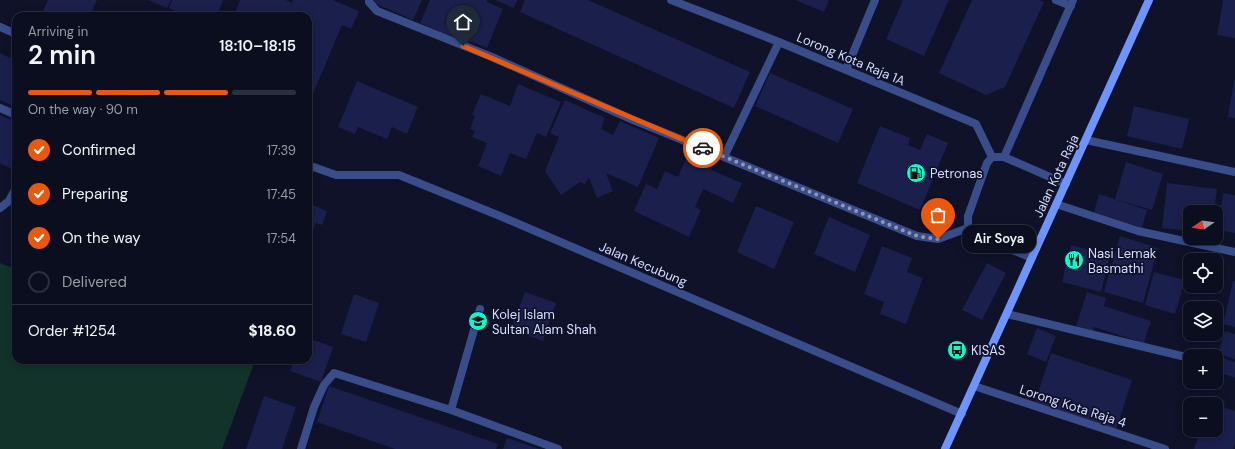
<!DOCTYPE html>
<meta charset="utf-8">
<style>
:root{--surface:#0b0e1f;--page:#141728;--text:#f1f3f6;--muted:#9a9ca4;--line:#2b2e3d;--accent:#ea580c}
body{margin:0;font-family:"DM Sans",sans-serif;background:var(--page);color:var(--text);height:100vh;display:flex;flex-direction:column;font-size:15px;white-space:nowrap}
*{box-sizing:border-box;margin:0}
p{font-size:13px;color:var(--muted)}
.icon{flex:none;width:22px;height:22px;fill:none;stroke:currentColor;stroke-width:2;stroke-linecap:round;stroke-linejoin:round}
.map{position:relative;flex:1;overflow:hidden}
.details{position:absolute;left:12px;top:12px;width:300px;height:352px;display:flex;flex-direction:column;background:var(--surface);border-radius:12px;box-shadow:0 2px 10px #0003,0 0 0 1px var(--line)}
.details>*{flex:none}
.needle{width:26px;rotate:257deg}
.fabs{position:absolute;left:1183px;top:205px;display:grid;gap:8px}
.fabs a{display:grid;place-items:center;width:40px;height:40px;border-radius:8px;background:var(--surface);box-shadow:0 2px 10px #0003,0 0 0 1px var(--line);font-size:20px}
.pin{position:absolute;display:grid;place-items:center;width:34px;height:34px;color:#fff;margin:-41px -17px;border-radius:50% 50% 50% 0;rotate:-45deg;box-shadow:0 0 4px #0007}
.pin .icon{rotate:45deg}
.courier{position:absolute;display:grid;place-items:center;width:40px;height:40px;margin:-20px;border:3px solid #ea580c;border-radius:50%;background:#fff;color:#222;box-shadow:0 1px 5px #0007}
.bubble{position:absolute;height:28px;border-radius:12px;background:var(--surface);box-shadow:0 2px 10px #0003,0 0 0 1px var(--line);font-size:13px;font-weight:600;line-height:28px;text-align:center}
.head em{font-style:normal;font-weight:600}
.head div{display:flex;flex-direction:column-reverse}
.head{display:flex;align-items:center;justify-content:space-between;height:68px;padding:0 16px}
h1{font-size:26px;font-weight:600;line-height:30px}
.bar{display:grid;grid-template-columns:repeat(4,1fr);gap:6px 4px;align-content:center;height:48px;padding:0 16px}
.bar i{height:5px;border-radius:3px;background:var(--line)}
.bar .current{background:var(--accent)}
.bar p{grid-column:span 4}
.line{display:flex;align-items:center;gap:10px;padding:0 16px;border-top:1px solid var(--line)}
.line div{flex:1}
ol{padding:0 16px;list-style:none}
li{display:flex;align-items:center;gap:12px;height:44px}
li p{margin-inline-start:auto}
li .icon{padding:4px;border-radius:50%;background:var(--accent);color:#fff;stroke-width:4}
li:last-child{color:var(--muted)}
li i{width:22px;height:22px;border:2px solid var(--line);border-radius:50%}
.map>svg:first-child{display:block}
.green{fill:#123329}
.building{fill:#1b1f4b}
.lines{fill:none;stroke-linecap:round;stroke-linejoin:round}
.lane{stroke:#394d8a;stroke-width:8}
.street{stroke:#394d8a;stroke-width:8}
.secondary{stroke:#6e95ff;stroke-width:8}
.done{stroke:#9197b4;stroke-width:4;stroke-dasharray:0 7.2}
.route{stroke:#ea580c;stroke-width:5}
.labels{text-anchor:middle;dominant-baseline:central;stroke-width:3.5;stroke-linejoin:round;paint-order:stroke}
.street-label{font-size:13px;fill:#d7deff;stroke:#0f1229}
.poi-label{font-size:13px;fill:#d7deff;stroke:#0f1229;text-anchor:start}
</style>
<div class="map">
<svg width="1235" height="449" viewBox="0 0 1235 449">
<rect width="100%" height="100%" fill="#0f1229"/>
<path class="green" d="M0,263L16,269V360H240L253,366L222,449H0Z"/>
<path class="building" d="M48,0H97L90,16H48L42,13Z
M148,0H171L167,8Z
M172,0H223L217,16H186L169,8Z
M240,0H286L292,3L293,0H333L359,11L351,29L342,25L313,94L308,92V16H234Z
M373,0H422L413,20L372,2Z
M430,0H487V2L503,9L487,48L470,41L469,44L420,23Z
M495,0H517L514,8Z
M525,0H588L750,72L734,108L520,12Z
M795,0H829L824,12Z
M903,0H949L924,56L886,39Z
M972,0H1040L1044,2L1005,87L986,95L939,73Z
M1223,0H1235V38L1217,35Z
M0,53L16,61V107L0,100Z
M770,73L853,109L838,143L755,106Z
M1234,80H1235V118L1228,117Z
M357,81L418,107L407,134L392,127L387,139L358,127L355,134L338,127Z
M518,84L561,102L546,137L537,133L526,159L510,153L501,176L478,166L487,143L472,137L475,131L470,129L475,116L472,115L481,94L510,106Z
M565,100L605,118L601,129L613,135L620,121L659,138L638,187L606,173L613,191L597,198L589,177L585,184L580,182L561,195L545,171L559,137L550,133Z
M1134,106L1189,119L1182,149L1127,136Z
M0,115L16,122V171L0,163Z
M880,126L910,138L908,145L920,150L927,134L948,143L920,210L857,183Z
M688,154L713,165L711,170L742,183L733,203L703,189L695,207L701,210L689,237L634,211L646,184L657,189L665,171L678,177Z
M1126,162L1163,174L1152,210L1115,199Z
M1167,183L1217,189L1214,212H1190V231L1162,228Z
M1223,193L1235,195V233L1218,230Z
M1099,194L1147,210L1142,228L1094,212Z
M308,203L327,211L322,225L316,223L308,243Z
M756,206L794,222L774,269L737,252Z
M829,217L870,235L855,272L814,254Z
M1120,236L1158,248L1143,303L1104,292Z
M1071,245L1110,255L1101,292L1062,282Z
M882,246L912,258L907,272L923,278L906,324L880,314L884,302L864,294Z
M987,263L1006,273L982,320L962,310Z
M1154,272L1185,280L1175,314L1145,305Z
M1233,281H1235V327L1223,324Z
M525,292L556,303L543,341L511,329Z
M1087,292L1106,298L1104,306L1151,321L1144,343L1094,327L1093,331L1076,326Z
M354,294L379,303L366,342L341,334Z
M1037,328L1056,336L1046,362L1027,354Z
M1225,331L1235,334V359L1218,354Z
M308,338L333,347L321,382L290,371L294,360H308Z
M1051,353L1132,380L1116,430L1035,402Z
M1219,357L1235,362V378L1216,371V366Z
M329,386L498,444L496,449H395L317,422Z
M264,396L296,407L282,449H246Z
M1211,397L1225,401L1223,407L1235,411V444L1233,449H1194L1200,430H1216V404H1209Z
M507,438L539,449H503Z"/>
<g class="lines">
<path class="lane" d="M0,108L16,115
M451,410L480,309
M301,449L314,407L324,385L334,373L451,410L558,449"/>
<path class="street" d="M369,0V2L377,11L492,57L631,119L917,236L938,239L968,228
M671,0L779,42L976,124L992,157
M1056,0L1071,6
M0,27L16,34
M846,70L875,0
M1086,140L1235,172
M724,157L779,42
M992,157L987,163L968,216V228L973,234L1032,258
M992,157H1004L1066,184
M1004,157L1073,0
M308,165L336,175H399L500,216L962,414
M1056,204L1138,231L1235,252
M0,208L9,201L16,188
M1007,314L1190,358
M974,386L1165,449"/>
<path class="secondary" d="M945,449L1149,0"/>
</g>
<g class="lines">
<path class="done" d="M703,148L917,236L938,239"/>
<path class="route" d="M463,46L703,148"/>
</g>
<defs>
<g id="fuel-disc" transform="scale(1)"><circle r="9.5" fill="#03ffd0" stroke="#0f1229"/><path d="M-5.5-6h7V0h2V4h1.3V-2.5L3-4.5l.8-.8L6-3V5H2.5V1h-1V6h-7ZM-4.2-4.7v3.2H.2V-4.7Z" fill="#111"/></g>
<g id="restaurant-disc" transform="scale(1)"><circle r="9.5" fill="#03ffd0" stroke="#0f1229"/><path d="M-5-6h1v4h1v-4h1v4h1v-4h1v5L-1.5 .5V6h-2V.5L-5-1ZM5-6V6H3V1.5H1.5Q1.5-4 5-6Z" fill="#111"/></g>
<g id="school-disc" transform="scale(1)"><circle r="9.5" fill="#03ffd0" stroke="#0f1229"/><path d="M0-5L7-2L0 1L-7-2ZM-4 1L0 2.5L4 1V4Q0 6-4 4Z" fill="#111"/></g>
<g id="bus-disc" transform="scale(1)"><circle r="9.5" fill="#03ffd0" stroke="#0f1229"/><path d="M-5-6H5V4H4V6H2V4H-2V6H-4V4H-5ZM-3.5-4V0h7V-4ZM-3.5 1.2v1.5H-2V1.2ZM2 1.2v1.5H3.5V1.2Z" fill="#111"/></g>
</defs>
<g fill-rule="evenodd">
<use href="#fuel-disc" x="916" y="173"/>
<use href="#restaurant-disc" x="1074" y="260"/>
<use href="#school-disc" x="478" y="321"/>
<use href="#bus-disc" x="957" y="350"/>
</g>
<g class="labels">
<g class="street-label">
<text transform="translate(851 59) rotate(23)">Lorong Kota Raja 1A</text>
<text transform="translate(1056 176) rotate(-65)">Jalan Kota Raja</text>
<text transform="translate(643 264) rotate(23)">Jalan Kecubung</text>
<text transform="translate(1073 406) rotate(18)">Lorong Kota Raja 4</text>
</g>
<g class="poi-label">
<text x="930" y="173">Petronas</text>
<text x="1088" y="253">Nasi Lemak<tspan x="1088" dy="15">Basmathi</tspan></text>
<text x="492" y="314">Kolej Islam<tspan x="492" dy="15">Sultan Alam Shah</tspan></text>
<text x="971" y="350">KISAS</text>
</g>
</g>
</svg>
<div class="fabs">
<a><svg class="needle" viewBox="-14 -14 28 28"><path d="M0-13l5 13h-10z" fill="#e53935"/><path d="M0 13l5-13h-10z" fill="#9a9ca4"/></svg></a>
<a><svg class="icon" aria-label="locate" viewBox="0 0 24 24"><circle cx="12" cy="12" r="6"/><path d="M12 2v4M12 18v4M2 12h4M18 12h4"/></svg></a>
<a><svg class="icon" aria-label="layers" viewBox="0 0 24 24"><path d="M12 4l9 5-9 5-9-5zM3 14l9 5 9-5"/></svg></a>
<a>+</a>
<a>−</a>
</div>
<div class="pin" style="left:938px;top:239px;background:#ea580c"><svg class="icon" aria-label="bag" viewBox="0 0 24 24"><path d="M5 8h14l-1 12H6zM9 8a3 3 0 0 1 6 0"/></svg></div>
<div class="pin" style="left:463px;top:46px;background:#1f2937"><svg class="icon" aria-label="home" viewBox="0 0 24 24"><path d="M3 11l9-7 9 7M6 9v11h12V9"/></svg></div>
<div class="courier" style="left:703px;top:148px"><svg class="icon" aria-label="car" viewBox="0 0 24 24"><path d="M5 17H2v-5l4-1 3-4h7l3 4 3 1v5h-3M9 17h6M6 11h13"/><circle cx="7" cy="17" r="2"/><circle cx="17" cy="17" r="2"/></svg></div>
<div class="bubble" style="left:962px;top:225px;width:74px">Air Soya</div>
<section class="details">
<div class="head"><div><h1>2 min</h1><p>Arriving in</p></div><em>18:10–18:15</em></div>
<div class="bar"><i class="current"></i><i class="current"></i><i class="current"></i><i></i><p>On the way · 90 m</p></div>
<ol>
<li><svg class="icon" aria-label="check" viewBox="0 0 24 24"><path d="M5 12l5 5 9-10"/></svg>Confirmed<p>17:39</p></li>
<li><svg class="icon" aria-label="check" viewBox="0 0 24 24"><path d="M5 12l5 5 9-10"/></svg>Preparing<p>17:45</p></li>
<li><svg class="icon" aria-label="check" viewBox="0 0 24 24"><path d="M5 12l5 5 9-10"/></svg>On the way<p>17:54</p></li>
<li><i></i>Delivered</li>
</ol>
<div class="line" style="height:52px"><div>Order #1254</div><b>$18.60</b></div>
</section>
</div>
